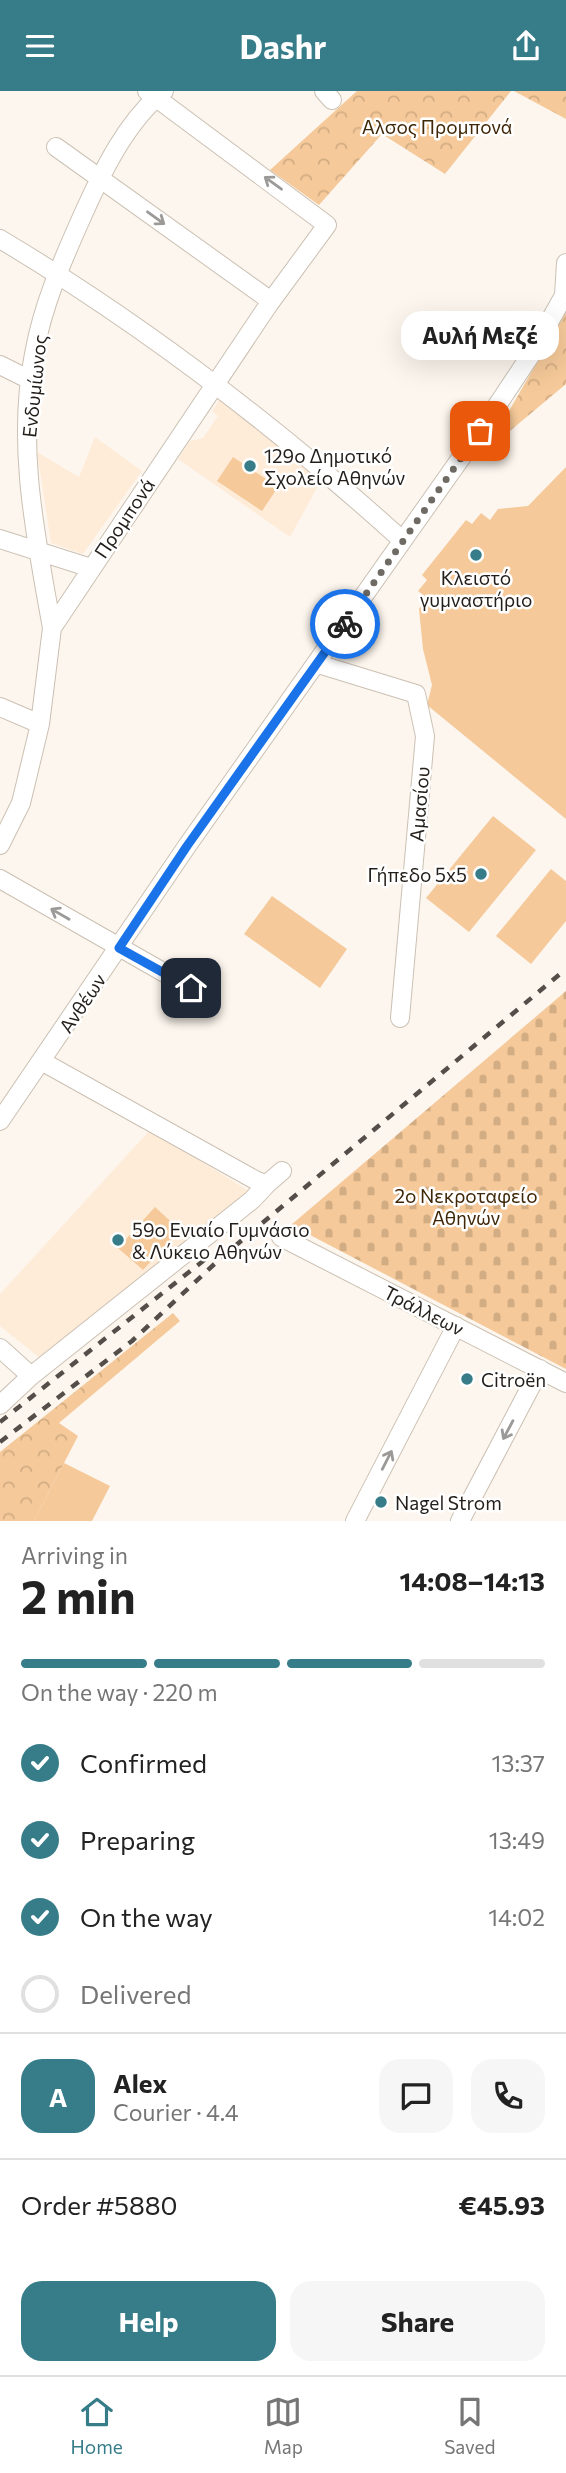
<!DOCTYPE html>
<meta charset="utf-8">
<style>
:root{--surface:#fff;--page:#f6f6f6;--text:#222;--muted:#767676;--line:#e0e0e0;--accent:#377d89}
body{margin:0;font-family:Commissioner,sans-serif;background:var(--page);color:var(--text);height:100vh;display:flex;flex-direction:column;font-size:26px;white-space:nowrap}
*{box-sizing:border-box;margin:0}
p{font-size:23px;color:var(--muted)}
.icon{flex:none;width:38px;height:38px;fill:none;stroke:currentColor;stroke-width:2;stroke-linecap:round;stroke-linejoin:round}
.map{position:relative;height:1430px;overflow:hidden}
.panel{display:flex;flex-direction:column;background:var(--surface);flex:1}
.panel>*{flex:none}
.pin{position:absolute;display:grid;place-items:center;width:60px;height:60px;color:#fff;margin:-30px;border-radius:14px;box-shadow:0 4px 10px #0006}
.courier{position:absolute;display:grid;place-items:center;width:70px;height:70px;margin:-35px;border:5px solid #1a73e8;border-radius:50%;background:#fff;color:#222;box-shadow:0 2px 9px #0007}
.bubble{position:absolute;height:49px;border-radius:21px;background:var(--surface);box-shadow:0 7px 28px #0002;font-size:23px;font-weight:700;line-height:49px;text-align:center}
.overview em{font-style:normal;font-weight:700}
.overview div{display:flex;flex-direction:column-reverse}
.overview{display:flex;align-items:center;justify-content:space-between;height:119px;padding:0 21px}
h1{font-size:46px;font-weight:700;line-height:52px}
.bar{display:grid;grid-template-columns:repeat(4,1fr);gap:10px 7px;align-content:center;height:84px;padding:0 21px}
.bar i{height:9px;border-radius:5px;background:var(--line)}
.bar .active{background:var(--accent)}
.bar p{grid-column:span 4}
.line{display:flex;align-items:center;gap:18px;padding:0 21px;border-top:2px solid var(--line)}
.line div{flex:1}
.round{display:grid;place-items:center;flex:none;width:74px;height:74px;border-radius:21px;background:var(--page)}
ol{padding:0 21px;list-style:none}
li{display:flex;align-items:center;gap:21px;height:77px}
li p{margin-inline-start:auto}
li .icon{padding:7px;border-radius:50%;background:var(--accent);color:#fff;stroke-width:4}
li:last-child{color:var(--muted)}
li i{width:38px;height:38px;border:4px solid var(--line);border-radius:50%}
.button{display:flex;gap:14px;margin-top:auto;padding:14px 21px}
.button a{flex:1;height:80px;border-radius:21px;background:var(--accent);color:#fff;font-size:28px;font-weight:700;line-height:80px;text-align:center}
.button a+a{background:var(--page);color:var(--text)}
header{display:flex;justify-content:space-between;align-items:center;height:91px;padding:0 21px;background:var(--accent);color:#fff;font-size:32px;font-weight:700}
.menu{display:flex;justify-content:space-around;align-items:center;height:98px;border-top:2px solid var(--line);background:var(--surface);font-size:19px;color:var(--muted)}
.menu a{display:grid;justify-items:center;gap:4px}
.menu .active{color:var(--accent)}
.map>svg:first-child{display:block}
.built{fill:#feecd9}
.cemetery{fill:url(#cemetery-stones)}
.park{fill:url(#park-crowns)}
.garden{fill:#f5c999}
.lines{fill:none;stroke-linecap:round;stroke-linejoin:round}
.street-casing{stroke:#cbc0b3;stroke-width:20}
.street{stroke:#fff;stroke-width:18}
.rail{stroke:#534e49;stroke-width:4.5;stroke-dasharray:9 9;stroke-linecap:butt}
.oneway{stroke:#9c9a98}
.done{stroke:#6f6a64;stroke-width:7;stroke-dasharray:0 12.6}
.route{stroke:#1a73e8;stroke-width:9}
.poi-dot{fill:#377d89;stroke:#fff;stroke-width:2.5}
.labels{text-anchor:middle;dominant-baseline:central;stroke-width:5;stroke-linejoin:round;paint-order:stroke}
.park-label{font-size:19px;fill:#3f2708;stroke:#fff}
.street-label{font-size:19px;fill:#231e1a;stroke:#fff}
.poi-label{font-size:19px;fill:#231e1a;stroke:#fff;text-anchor:start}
</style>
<header><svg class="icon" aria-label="menu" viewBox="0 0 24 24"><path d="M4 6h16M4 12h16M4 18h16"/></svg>Dashr<svg class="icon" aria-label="share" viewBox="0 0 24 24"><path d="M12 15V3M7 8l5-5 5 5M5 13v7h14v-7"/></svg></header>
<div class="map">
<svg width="566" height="1430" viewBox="0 0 566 1430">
<defs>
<pattern id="cemetery-stones" width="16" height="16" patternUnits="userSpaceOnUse" patternTransform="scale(1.75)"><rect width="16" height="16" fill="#f5c999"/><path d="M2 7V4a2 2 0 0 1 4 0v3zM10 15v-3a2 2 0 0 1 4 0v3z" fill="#d2ac83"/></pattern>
<pattern id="park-crowns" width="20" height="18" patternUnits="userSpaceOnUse" patternTransform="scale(1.75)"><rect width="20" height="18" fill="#f5c999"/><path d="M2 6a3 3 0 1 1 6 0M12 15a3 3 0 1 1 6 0" fill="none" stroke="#d2ac83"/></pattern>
</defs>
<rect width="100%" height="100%" fill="#fdf6ee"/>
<path class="built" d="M222,305L324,384L290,446L178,368L190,350L203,347L218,325L212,320Z
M95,346L142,380L83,463L51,452L37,361L79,386Z
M150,1039L249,1100L40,1267L0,1235V1203Z"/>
<path class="cemetery" d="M566,900V1278L291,1134Z"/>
<path class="park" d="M357,0H511L445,83L382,43L319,114L270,79Z
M514,0H566V28Z
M566,221V293L486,360Z
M173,1222L180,1230L59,1332L78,1345L34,1430H0V1361Z"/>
<path class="garden" d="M233,366L278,396L262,420L217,390Z
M566,376V728L427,614L432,594L423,558L419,518L427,507L418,500L427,489L422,484L466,429L472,433L481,422L490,429L498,418L528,415Z
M493,725L536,759L469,841L426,807Z
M551,778L566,790V830L531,873L496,845Z
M272,805L347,858L320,897L244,843Z
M155,1116L180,1139L143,1179L118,1157Z
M64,1372L110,1395L92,1430H34Z"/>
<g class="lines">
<g class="street-casing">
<path id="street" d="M324,0L332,9
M56,56L271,210
M0,148C144,234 277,336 402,449
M564,204L566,172
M0,274L30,289
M0,448L91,477
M52,537C36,447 16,354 34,263C43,212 64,166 85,119C104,77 128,29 164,0
M318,573L416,603L425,645L400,927
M0,616L40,633
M0,754L21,712L40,633L52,537L269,213L327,134L147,0
M0,788L191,897
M43,971L257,1090L267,1093L282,1080
M0,1030L187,755L480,340L530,265L566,201
M281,1146L566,1292
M0,1257L31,1285
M0,1314L31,1285L252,1109L267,1093
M355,1430L456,1235
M460,1430L540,1278"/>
</g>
<use href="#street" class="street"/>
<path class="rail" d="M0,1331L208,1166
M0,1351L132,1250L223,1165L566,878"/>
</g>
<defs><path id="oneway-shaft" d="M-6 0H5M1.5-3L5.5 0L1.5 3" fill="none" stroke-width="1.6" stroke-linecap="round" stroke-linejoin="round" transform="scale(1.75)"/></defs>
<g class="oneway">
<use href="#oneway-shaft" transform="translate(273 92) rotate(-144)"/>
<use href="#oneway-shaft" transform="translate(156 127) rotate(36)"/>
<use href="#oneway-shaft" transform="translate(60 823) rotate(-150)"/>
<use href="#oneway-shaft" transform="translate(508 1339) rotate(118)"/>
<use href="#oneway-shaft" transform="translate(387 1369) rotate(-63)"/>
</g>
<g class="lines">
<path class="done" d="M345,533L480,340"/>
<path class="route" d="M191,897L119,857L187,755L345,533"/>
</g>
<g class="poi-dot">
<circle cx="250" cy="375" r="7"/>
<circle cx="476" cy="464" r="7"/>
<circle cx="481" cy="783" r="7"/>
<circle cx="118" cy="1149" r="7"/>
<circle cx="467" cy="1288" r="7"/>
<circle cx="381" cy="1411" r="7"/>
</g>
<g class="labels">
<g class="park-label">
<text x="437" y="35">Αλσος Προμπονά</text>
<text x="466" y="1104">2ο Νεκροταφείο<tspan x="466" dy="22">Αθηνών</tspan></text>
</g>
<g class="street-label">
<text transform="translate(34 295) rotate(-84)">Ενδυμίωνος</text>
<text transform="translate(124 427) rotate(-56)">Προμπονά</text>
<text transform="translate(419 713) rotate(-85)">Αμασίου</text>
<text transform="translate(82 912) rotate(-56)">Ανθέων</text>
<text transform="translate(424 1219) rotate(27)">Τράλλεων</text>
</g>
<g class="poi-label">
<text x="264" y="364">129ο Δημοτικό<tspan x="264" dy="22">Σχολείο Αθηνών</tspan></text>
<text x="476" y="486" text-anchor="middle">Κλειστό<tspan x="476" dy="22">γυμναστήριο</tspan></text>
<text x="467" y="783" text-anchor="end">Γήπεδο 5x5</text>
<text x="132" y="1138">59ο Ενιαίο Γυμνάσιο<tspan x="132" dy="22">&amp; Λύκειο Αθηνών</tspan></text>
<text x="481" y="1288">Citroën</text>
<text x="395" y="1411">Nagel Strom</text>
</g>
</g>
</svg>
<div class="pin" style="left:480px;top:340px;background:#ea580c"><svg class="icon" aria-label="bag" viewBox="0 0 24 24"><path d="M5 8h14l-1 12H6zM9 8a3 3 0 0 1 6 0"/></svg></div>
<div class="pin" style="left:191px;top:897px;background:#1f2937"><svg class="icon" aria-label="home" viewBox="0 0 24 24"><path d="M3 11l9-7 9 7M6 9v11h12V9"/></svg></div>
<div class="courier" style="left:345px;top:533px"><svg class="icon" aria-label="bike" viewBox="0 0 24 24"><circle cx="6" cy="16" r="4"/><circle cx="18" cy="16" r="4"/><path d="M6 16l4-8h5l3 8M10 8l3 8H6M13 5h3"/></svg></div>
<div class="bubble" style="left:401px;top:220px;width:158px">Αυλή Μεζέ</div>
</div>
<section class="panel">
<div class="overview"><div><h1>2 min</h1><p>Arriving in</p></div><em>14:08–14:13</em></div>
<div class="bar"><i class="active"></i><i class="active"></i><i class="active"></i><i></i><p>On the way · 220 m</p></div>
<ol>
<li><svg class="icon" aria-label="check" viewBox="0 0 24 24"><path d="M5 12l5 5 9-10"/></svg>Confirmed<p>13:37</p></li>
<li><svg class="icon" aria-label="check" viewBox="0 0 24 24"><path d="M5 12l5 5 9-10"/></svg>Preparing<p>13:49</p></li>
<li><svg class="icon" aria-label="check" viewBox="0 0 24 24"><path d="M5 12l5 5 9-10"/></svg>On the way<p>14:02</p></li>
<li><i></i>Delivered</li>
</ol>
<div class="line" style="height:126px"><b class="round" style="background:var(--accent);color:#fff">A</b><div><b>Alex</b><p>Courier · 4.4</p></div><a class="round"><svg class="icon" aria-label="chat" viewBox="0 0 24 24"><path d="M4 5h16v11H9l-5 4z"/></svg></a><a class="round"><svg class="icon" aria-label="phone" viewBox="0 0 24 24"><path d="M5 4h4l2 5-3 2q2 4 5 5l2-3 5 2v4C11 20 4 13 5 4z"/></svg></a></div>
<div class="line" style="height:91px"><div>Order #5880</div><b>€45.93</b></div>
<div class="button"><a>Help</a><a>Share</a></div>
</section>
<nav class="menu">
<a class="active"><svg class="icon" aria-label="home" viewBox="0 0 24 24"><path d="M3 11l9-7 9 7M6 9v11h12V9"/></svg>Home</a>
<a><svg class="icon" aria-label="map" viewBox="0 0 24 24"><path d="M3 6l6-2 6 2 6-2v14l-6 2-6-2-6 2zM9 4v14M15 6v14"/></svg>Map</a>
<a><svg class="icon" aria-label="saved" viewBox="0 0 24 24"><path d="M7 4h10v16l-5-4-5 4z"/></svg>Saved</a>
</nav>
